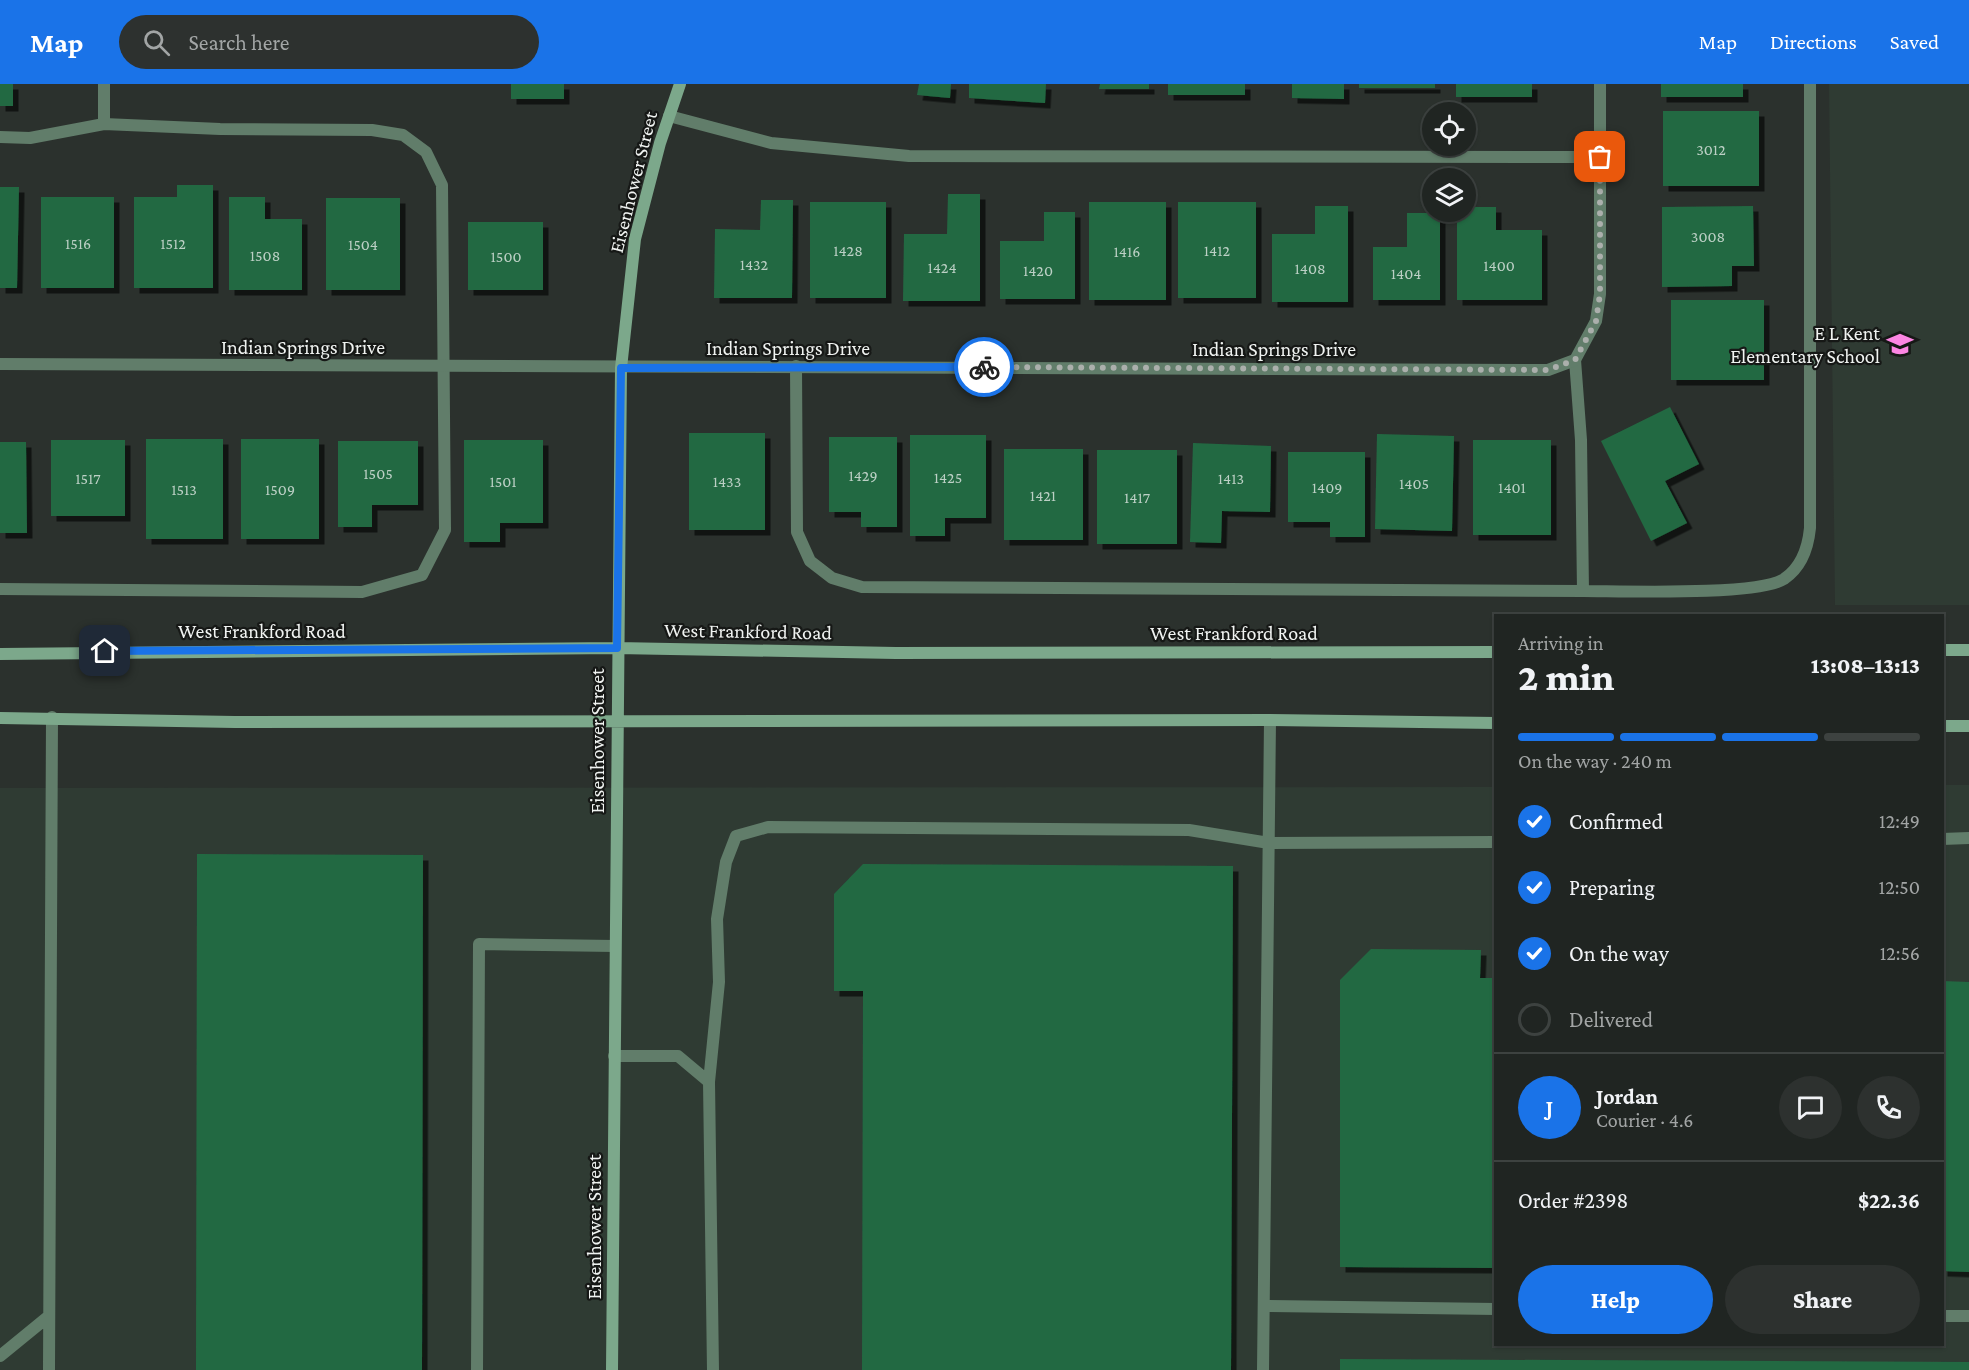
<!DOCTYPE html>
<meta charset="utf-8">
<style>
:root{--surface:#202522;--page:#2d312f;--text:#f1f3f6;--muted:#a2a5a5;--line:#3d4240;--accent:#1a73e8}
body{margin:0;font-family:"Crimson Pro",serif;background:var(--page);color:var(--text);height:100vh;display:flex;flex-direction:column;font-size:22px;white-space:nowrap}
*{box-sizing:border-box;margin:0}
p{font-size:20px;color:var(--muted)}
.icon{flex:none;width:33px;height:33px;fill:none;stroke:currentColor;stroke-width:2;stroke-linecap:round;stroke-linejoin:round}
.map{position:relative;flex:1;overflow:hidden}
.drawer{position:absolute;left:1494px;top:530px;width:450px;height:732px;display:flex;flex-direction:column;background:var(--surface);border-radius:0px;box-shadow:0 2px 4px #0004,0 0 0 2px var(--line)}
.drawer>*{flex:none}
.controls{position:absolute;left:1422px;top:18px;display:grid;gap:12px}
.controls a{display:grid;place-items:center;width:54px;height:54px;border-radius:50%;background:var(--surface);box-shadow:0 2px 4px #0004,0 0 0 2px var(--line);font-size:30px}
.pin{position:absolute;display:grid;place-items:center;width:51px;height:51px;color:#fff;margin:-26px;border-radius:12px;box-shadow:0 3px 9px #0006}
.courier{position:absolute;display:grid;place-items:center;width:60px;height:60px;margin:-30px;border:4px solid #1a73e8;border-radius:50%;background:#fff;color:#222;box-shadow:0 2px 8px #0007}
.overview em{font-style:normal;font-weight:800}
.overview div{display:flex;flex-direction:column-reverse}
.overview{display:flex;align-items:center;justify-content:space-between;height:102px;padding:0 24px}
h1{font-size:39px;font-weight:800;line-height:45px}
.bar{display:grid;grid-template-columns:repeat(4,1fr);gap:9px 6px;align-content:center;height:72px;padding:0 24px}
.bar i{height:8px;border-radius:4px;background:var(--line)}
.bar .selected{background:var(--accent)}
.bar p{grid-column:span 4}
.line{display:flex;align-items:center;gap:15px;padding:0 24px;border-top:2px solid var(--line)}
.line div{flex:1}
.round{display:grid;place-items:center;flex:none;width:63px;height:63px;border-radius:32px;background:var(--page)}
ol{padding:0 24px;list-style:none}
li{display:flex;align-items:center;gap:18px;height:66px}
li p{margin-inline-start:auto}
li .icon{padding:6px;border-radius:50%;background:var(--accent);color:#fff;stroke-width:4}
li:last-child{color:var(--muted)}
li i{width:33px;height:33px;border:3px solid var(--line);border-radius:50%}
.cta{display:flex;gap:12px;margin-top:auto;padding:12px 24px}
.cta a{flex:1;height:69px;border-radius:36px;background:var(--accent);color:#fff;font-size:24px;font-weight:800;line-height:69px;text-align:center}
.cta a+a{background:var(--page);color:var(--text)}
header{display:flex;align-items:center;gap:36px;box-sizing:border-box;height:84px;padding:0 30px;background:var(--accent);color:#fff}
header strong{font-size:28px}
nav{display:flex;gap:33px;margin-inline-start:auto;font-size:21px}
.search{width:420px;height:54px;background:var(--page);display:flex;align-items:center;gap:15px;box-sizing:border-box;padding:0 21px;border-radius:33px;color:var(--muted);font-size:22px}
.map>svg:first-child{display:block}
.built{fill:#2f3b33}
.building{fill:#226942;filter:url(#shadow)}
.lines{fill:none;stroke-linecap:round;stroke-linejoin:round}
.lane{stroke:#617d6a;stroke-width:12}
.street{stroke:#617d6a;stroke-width:12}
.secondary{stroke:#7ca88b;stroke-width:12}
.done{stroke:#abafac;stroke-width:6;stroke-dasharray:0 10.8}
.route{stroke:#1a73e8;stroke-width:8}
.labels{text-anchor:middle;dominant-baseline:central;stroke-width:4.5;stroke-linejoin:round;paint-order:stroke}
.number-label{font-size:16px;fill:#bcd0c5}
.street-label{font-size:20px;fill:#f0f3f1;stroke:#161816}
.poi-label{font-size:20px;fill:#f0f3f1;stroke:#161816;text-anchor:end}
</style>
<header>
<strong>Map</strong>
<div class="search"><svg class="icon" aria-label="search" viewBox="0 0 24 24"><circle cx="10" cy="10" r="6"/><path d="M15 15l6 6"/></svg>Search here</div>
<nav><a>Map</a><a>Directions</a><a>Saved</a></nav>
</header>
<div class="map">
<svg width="1969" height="1286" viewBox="0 0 1969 1286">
<defs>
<filter id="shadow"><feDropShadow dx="5.5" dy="5.5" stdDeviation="0" flood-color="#0009"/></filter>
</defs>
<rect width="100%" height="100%" fill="#2b312d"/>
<path class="built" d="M1829,0H1969V521H1835Z
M1942,701H1969V1286H0V704L1495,703L1496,1260H1942Z"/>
<path class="building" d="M0,0H13V22H0Z
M511,0H564V15H511Z
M919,0H951L950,14L917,11Z
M969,0H1046L1045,19L969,14Z
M1100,0H1149V5H1099Z
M1168,0H1245V11H1168Z
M1292,0H1344V15L1292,14Z
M1359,0H1435V4H1359Z
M1456,0H1532V13H1456Z
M1661,0H1743V13H1661Z
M1663,27H1759V102H1663Z
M177,101H213V204H134V113H177Z
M0,103H19L17,204H0Z
M948,110H980V217H903L904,150H947Z
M41,113H114V204H41Z
M229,113H265V135H302V206H229Z
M326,114H400V206H326Z
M761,116H793L792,214H714L715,145L760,146Z
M810,118H886V214H810Z
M1089,118H1166V216H1089Z
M1178,118H1256V214H1178Z
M1315,122H1348V218H1272V150H1315Z
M1753,122L1754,182H1732V202L1662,203V123Z
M1466,123H1496V146H1542V216H1457V128H1466Z
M1044,128H1075V215H1000V157H1044Z
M1407,129H1440V216H1373V163H1407Z
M468,138H543V206H468Z
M1671,216H1764V296H1671Z
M1670,323L1699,380L1665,397L1687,439L1651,457L1601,357Z
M689,349H765V446H689Z
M1377,350L1454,352L1452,447L1375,445Z
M910,351H986V434H945V452H910Z
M829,353H897V443H861V428H829Z
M146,355H223V455H146Z
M241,355H319V455H241Z
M51,356H125V432H51Z
M464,356H543V439H500V458H464Z
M1473,356H1551V451H1473Z
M338,357H418V421H372V443H338Z
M0,358H26L27,449H0Z
M1193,359L1271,362L1270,428L1222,427L1221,459L1190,458Z
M1004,365H1083V456H1004Z
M1097,366H1177V460H1097Z
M1288,368H1365V453H1330V438H1288Z
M197,770L423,771L422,1286H196Z
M863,780L1233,782L1231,1286H862L863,907H834V810Z
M1371,865L1481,866L1480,894H1496V1184L1340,1183V896Z
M1942,897L1969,898V1188L1942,1187Z
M1340,1275L1969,1278V1286H1340Z"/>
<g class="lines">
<path class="lane" d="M669,32L771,59L909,72L1600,73
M104,40V0
M0,53L30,54L104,40L220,45L372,46L403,51L426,68L442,101L445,446L422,491L362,508L0,505
M1575,276L1581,356L1583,507C1622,507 1757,512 1784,495C1802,483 1808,464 1810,444V0
M796,282L797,448L810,477L832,494L862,503L1583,507
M1942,755L1969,754
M614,972H678L709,998L713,1286
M709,998L719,898L717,835L726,778L736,752L768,743L1189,746L1269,759L1496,758
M1264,1222L1496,1225
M1942,1232H1969
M0,1272L49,1232
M49,1286L52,633
M477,1286L479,860L615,862
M1263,1286L1270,636"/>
<path class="street" d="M0,280L1548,286L1575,276L1596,237L1600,210V0"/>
<path class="secondary" d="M1942,566H1969
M0,570L617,564L896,569L1496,568
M0,634L235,638L1270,636L1496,639
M1942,642H1969
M612,1286L621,284L635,155L660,59L680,0"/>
</g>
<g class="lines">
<path class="done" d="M984,283L1548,286L1575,276L1596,237L1600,210V73"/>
<path class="route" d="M105,567L617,564L621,284L984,283"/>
</g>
<defs>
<g id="school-bare" transform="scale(2.07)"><path d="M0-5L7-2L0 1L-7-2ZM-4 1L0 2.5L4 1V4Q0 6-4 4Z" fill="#fc86e3" stroke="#161816" stroke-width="2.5" paint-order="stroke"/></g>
</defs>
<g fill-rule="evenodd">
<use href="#school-bare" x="1900" y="260"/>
</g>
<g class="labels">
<g class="number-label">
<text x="1711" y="65">3012</text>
<text x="1708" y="152">3008</text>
<text x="78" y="159">1516</text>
<text x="173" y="159">1512</text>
<text x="363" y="160">1504</text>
<text x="848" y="166">1428</text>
<text x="1217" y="166">1412</text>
<text x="1127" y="167">1416</text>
<text x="265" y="171">1508</text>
<text x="506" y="172">1500</text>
<text x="754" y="180">1432</text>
<text x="1499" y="181">1400</text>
<text x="942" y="183">1424</text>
<text x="1310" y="184">1408</text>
<text x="1038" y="186">1420</text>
<text x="1406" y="189">1404</text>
<text x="378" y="389">1505</text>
<text x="863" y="391">1429</text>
<text x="948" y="393">1425</text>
<text x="88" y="394">1517</text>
<text x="1231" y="394">1413</text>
<text x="503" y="397">1501</text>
<text x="727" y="397">1433</text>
<text x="1414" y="399">1405</text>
<text x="1327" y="403">1409</text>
<text x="1512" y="403">1401</text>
<text x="184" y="405">1513</text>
<text x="280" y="405">1509</text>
<text x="1043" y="411">1421</text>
<text x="1137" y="413">1417</text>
</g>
<g class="street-label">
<text transform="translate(633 98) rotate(-76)">Eisenhower Street</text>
<text x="303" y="263">Indian Springs Drive</text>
<text x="788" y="264">Indian Springs Drive</text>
<text x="1274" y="265">Indian Springs Drive</text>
<text x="262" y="547">West Frankford Road</text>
<text transform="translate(748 547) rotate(1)">West Frankford Road</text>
<text x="1234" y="549">West Frankford Road</text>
<text transform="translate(597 657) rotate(-90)">Eisenhower Street</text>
<text transform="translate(594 1143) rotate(-90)">Eisenhower Street</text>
</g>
<g class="poi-label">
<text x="1880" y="249">E L Kent<tspan x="1880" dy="23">Elementary School</tspan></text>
</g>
</g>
</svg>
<div class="controls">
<a><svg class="icon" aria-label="locate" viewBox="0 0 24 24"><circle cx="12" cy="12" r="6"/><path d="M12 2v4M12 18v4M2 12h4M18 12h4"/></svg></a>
<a><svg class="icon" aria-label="layers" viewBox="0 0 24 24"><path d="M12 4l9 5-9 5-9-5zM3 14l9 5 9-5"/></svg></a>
</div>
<div class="pin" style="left:1600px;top:73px;background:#ea580c"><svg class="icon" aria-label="bag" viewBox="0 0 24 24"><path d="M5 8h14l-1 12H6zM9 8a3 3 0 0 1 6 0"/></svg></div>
<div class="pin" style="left:105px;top:567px;background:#1f2937"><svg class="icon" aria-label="home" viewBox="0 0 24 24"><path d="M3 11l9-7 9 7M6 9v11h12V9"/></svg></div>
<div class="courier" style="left:984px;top:283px"><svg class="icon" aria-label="bike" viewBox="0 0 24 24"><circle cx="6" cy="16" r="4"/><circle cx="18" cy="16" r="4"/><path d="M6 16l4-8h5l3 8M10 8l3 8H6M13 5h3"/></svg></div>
<section class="drawer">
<div class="overview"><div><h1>2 min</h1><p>Arriving in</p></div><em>13:08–13:13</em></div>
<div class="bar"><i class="selected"></i><i class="selected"></i><i class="selected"></i><i></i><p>On the way · 240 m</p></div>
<ol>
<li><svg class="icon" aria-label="check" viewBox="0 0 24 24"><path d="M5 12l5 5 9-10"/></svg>Confirmed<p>12:49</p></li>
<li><svg class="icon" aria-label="check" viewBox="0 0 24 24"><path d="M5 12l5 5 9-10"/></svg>Preparing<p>12:50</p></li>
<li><svg class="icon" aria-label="check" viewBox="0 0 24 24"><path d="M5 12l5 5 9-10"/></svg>On the way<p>12:56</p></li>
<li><i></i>Delivered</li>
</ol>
<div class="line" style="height:108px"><b class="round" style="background:var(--accent);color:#fff">J</b><div><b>Jordan</b><p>Courier · 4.6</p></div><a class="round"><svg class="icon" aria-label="chat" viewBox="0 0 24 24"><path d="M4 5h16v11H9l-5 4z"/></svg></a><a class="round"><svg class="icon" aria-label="phone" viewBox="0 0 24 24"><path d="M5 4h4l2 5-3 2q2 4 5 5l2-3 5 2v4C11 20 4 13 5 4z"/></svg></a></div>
<div class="line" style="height:78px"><div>Order #2398</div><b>$22.36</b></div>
<div class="cta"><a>Help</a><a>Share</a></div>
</section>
</div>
